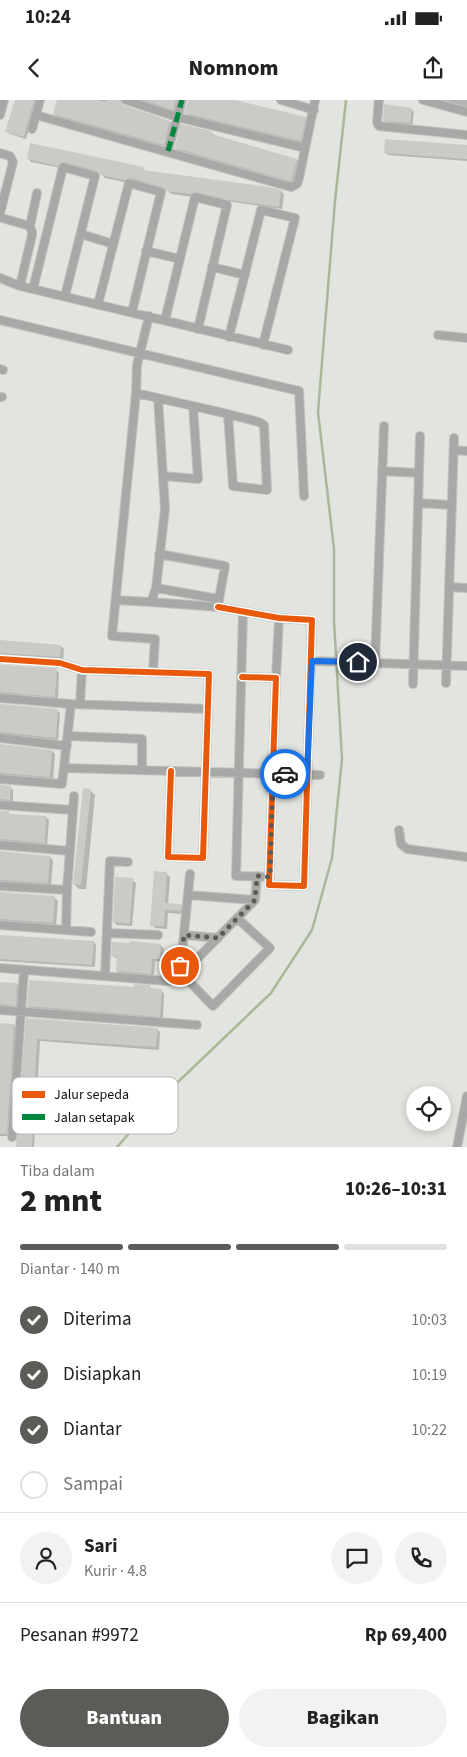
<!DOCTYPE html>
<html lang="id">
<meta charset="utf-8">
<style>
:root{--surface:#fff;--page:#f2f2f2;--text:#222;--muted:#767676;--line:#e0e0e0;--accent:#5b5c58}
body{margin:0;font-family:"Source Sans 3",sans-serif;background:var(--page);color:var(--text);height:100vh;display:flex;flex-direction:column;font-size:19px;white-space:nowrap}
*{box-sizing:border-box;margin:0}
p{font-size:16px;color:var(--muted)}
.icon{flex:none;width:28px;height:28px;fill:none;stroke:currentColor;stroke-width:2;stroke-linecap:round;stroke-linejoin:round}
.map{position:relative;height:1047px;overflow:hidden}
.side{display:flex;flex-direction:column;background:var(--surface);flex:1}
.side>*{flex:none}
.tools{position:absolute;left:406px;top:986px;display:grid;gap:10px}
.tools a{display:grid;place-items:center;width:45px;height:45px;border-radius:50%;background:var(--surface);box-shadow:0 2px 8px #0003;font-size:25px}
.pin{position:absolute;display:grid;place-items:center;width:42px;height:42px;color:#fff;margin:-21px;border:2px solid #fff;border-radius:50%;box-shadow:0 1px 5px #0007}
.courier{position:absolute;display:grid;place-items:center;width:50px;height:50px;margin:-25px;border:4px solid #1a73e8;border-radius:50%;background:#fff;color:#222;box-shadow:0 1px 6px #0007}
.head em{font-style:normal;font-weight:800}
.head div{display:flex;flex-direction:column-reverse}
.head{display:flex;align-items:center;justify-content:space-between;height:85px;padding:0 20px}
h1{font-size:32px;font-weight:800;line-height:38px}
.bar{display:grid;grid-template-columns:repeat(4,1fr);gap:8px 5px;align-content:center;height:60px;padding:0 20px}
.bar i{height:6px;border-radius:4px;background:var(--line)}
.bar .selected{background:var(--accent)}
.bar p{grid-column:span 4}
.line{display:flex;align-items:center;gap:12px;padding:0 20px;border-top:1px solid var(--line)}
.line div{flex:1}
.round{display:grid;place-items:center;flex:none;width:52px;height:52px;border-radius:26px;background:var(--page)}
ol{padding:0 20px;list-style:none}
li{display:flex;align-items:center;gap:15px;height:55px}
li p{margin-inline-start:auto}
li .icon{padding:5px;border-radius:50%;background:var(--accent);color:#fff;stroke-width:4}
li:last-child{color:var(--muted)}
li i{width:28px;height:28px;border:2px solid var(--line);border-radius:50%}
.button{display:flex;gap:10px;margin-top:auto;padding:10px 20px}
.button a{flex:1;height:58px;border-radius:30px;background:var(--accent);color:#fff;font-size:20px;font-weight:800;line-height:58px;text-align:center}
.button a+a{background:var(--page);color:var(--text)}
.status{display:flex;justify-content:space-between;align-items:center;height:35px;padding:0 25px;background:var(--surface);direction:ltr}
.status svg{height:14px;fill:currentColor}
header{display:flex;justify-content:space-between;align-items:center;height:65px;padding:0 20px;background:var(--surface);font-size:22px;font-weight:800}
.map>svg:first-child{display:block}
.shadow{fill:#0003}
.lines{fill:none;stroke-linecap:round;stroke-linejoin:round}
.stream{stroke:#aab899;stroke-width:2.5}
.building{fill:#cacbc7}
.street-casing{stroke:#c1c2bf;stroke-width:10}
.street{stroke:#a8a9a7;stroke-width:8}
.quiet{stroke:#00873e;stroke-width:5;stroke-dasharray:10 5;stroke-linecap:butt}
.cycleway-casing{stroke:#fff;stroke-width:9}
.cycleway{stroke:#e8590c;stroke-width:6}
.done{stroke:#5b5c58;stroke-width:5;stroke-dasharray:0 9}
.route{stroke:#1a73e8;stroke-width:6}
.key{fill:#fff;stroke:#b8b8b7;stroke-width:1}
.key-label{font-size:14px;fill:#121310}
</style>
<div class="status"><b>10:24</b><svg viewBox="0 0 49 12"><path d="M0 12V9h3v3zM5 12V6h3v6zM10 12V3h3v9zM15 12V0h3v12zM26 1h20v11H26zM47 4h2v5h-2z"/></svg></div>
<header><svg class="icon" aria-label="back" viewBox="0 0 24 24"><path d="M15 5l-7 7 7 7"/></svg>Nomnom<svg class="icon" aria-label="share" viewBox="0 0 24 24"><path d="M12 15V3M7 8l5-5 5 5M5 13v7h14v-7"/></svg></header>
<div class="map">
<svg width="467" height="1047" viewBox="0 0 467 1047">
<rect width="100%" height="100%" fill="#e2e4df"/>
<path class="shadow" d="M16,0H38L26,39L10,34L7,31Z
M58,0H125L123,5L124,7L170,22L173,25L167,47L57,17L54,14Z
M140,0H180L176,12Z
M189,0H230L305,18L308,21L304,43L189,16L186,13Z
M439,0H467V8Z
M411,9L414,12L412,26L387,23L384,20Z
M211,32L214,35L297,60L300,63L294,83L179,51L176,48Z
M467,46V61L388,55L385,52Z
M28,58L143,69L146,71L281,91L284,94L282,109L233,102L200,94L194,97L171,94L166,89L134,80L128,83L105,78L101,73L69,64H64L61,68L31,62Z
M0,542L61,546L64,549L63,560L4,556L0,558Z
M0,566L56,570L59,573L58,599L0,597Z
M0,605L57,610L60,613L58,641L4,635L0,637Z
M0,645L52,651L55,654L53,680L0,678Z
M0,685L10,687L13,690V703H0Z
M90,690L95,695L86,789H79L74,784Z
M0,711L8,712L11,715L46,717L49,720L47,746L0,744Z
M0,752L50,757L53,760L51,786L0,785Z
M167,774L170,777L168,805H181L184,809L183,814L168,813L167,829L155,828L152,825Z
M132,780L136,783L132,826L117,825L114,822Z
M0,793L54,797L58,801L56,826L0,823Z
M0,836L94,842L96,845L95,867L0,861Z
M160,845L164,848L163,862L155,861L154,877L120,874L117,871L118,859L113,856Z
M0,883L17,884L20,887L18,908L0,907Z
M150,887L153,890H161L164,894L163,919L31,909L28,906Z
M27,919L157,929L160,932L159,950L40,941L34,1047H18Z
M0,924L14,925L17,928L9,1036H0Z"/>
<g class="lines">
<path class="stream" d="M117,1047L155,1004L271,893L312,830L332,758L342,659L334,521V449L318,312L335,101L346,0"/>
</g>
<path class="building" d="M15,0H34L24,37L5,32Z
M57,0H97L105,2L106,0H120L124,5L170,21L164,45L53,14Z
M144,0H176L173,10Z
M188,0H235L306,17L301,41L184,13Z
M384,4L412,8L410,23L383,21Z
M181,24L211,31V34L297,59L292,80L290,81L175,48Z
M385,39L467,45V59L384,53Z
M30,43L144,67L143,70L269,87L281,90L279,107L228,100L196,92L190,94L166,91L163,87L131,78L124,80L100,75L97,71L65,62H61L58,66L27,59Z
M0,540L61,545L60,557L0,553Z
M0,565L57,568L55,597L0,592Z
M0,604L58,609L56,638L0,632Z
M0,644L52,650L50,677L0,673Z
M0,685L11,686L10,700L0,699Z
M83,688L91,689L81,785L73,784Z
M0,711H9V714L46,716L45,743L0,739Z
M0,751L50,756L48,783L0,780Z
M154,771L167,772L165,803L181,804V811L165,810L164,826H150Z
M115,777L133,778L130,824L113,822Z
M0,792L55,796L53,823L0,819Z
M0,835L94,841L92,865L0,859Z
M130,841L161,844L160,859H152L151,874L116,871L117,856H111L112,842L130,843Z
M29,880L134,887V884L150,885V888L162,889L160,917L27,906Z
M0,882L17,883L16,906L0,904Z
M26,918L158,928L156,947L37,939L32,1047H16Z
M0,923L14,924L7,1034H0Z"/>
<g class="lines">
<g class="street-casing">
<path id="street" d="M126,0L177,17L305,48
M281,0L314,10
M379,0L377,22L379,26L467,35
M423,0L467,12
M0,15L4,0
M36,15L291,87L297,84L299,78L315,0
M32,29L40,0
M168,51L182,0
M0,53L10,56L13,62L0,113
M0,115L2,118L30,126L32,132V135L20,186
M30,126L37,93
M81,134L113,144
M146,151L180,159
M212,167L245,175
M0,178L20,186L288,250
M33,189L63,67L95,76L65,196
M98,204L129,83L161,92L132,212
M149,216L137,265L136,293L112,536L155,539L153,572
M0,220L299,291L304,396
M165,220L195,97L227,105L198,229
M438,235L467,238
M229,237L261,110L295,118L263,245
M0,269L3,270
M136,293L228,314L259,322L264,325L267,390L233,386L228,314
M0,297H2
M454,350L467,351
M382,371L419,373
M163,376L198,379L193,306
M418,403L452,405
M450,487L467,488
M156,488L219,499L225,466L159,454
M116,500L151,502L156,488L165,409L158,298
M151,502L218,507L219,503
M218,507L279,518L312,520L304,786L269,785L276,578L242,577
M243,512L236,776L270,777
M0,559L60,563L82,570L209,574L203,758L168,757L171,671
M312,561L467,566
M375,563L384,326
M276,578L279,518
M446,583L454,338
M413,584L420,336
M0,598L71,604
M80,604L82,570
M68,636L142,639V670
M0,638L67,646
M64,668L320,675
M0,679L62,684L71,604L208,609
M0,705L73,710
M399,730L401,744L407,749L467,757
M0,745L70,751
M0,786L67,790
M188,795L255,800
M0,825L91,832
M66,830L67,790L74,696
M107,833L158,835
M184,835L218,838
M0,868L167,881L177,880L180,873L190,774
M182,874L213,906L270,848L237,818
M105,875L110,761L128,762
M180,876L255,800L257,776
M0,910L197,925
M12,1037L24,870
M457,1047L467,996"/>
</g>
<use href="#street" class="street"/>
<path class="quiet" d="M168,51L182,0"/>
<g class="cycleway-casing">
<path id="cycleway" d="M218,507L279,518L312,520L304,786L269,785L276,578L242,577
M0,559L60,563L82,570L209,574L203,758L168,757L171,671"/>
</g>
<use href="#cycleway" class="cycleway"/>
</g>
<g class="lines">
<path class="done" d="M180,866L184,835L218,838L255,800L257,776L270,777L273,674H285"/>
<path class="route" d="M285,674L307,675L312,561L358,562"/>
</g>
<rect x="12" y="977" width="166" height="57" rx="8" class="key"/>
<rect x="22" y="991" width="23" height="7" fill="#e8590c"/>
<rect x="22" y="1014" width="23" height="6" fill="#00873e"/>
<g class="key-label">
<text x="54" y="999">Jalur sepeda</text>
<text x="54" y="1022">Jalan setapak</text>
</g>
</svg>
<div class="tools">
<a><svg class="icon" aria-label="locate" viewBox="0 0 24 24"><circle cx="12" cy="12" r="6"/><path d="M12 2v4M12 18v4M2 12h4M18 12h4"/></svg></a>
</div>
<div class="pin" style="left:180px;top:866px;background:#ea580c"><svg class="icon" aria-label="bag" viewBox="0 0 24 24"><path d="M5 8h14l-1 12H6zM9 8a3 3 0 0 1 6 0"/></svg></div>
<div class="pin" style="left:358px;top:562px;background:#1f2937"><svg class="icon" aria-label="home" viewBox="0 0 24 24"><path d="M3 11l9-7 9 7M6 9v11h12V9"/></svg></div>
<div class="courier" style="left:285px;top:674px"><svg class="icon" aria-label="car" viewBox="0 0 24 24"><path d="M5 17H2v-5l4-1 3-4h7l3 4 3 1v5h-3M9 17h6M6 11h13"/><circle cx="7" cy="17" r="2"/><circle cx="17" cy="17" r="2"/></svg></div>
</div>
<section class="side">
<div class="head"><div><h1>2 mnt</h1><p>Tiba dalam</p></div><em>10:26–10:31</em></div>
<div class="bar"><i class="selected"></i><i class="selected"></i><i class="selected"></i><i></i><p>Diantar · 140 m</p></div>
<ol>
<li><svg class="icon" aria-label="check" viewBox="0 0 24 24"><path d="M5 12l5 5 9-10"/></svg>Diterima<p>10:03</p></li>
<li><svg class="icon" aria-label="check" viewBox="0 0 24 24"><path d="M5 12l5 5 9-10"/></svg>Disiapkan<p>10:19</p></li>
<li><svg class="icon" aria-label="check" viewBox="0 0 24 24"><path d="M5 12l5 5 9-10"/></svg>Diantar<p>10:22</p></li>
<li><i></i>Sampai</li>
</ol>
<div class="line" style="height:90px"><a class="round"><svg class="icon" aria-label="person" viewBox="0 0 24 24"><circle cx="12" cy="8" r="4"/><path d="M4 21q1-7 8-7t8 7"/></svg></a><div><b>Sari</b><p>Kurir · 4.8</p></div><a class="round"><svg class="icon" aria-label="chat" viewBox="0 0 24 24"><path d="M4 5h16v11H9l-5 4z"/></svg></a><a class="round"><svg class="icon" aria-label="phone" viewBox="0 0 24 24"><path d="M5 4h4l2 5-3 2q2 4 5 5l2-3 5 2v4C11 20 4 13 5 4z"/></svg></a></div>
<div class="line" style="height:65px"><div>Pesanan #9972</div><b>Rp 69,400</b></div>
<div class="button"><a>Bantuan</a><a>Bagikan</a></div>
</section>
